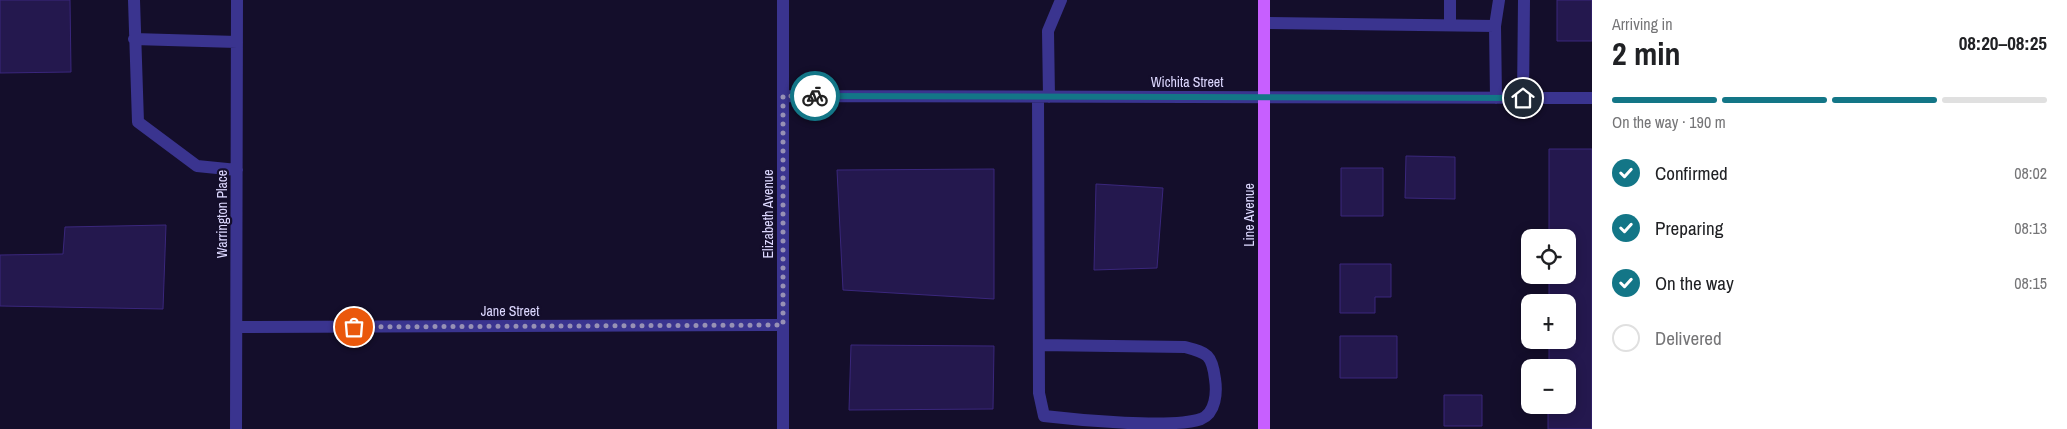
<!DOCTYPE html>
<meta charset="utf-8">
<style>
:root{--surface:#fff;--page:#f6f6f6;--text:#202124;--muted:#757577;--line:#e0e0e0;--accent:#137687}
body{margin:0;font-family:"Archivo Narrow",sans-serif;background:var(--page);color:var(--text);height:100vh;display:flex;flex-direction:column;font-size:19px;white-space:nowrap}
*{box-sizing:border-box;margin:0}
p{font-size:16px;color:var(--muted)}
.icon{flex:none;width:28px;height:28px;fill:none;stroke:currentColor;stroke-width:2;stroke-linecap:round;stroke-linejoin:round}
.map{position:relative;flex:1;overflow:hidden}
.panel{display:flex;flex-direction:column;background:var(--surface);width:475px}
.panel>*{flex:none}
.tools{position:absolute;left:1521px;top:229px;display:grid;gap:10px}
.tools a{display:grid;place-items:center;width:55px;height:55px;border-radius:10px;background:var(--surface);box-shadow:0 2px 12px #0003;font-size:25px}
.pin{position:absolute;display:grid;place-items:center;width:42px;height:42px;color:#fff;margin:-21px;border:2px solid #fff;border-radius:50%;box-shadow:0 1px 5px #0007}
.courier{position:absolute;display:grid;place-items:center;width:50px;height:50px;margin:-25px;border:4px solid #137687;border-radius:50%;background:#fff;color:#222;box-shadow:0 1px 6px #0007}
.head em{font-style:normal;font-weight:700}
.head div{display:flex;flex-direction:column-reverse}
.head{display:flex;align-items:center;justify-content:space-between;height:85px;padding:0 20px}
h1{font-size:32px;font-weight:700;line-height:38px}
.bar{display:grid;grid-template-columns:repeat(4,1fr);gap:8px 5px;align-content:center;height:60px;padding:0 20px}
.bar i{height:6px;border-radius:4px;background:var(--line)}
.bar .selected{background:var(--accent)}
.bar p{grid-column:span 4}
ol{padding:0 20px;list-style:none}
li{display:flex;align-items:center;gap:15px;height:55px}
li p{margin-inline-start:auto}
li .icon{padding:5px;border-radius:50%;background:var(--accent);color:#fff;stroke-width:4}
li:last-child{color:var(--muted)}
li i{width:28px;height:28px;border:2px solid var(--line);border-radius:50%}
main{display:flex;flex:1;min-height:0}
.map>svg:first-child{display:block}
.building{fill:#24184e;stroke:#3a277c}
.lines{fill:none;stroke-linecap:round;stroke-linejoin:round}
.minor{stroke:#3a348f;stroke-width:12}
.major{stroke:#c75fff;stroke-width:12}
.done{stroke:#9791b5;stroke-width:5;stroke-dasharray:0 9}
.route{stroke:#137687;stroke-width:6}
.labels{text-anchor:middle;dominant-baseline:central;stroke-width:4.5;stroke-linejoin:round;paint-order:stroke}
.street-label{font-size:14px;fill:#ddd8ff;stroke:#140e2b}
</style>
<main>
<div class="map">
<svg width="1592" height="429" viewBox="0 0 1592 429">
<rect width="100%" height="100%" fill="#140e2b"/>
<path class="building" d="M0,0H70L71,72L0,73Z
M1557,0H1592V41H1557Z
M1549,149H1592V429H1548V405H1568V368H1549V340H1568V302H1549V275H1568V238H1549Z
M1406,156L1455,157V199L1405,198Z
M1341,168H1383V216H1341Z
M994,169V299L843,290L837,170Z
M1096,184L1163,188L1157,268L1094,270Z
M166,225L163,309L0,306V255L63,254L65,227Z
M1340,264H1391V297H1375V313H1340Z
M1340,336H1397V378H1340Z
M851,345L994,346L993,409L849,410Z
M1444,395H1482V426H1444Z"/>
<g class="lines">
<path class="minor" d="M134,0L138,122L197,166L237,170
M783,0V429
M1264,23L1495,26
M1450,25V0
M134,39L237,42
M783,96L1592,98
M1038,97L1039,393L1044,416C1077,420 1173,429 1201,419C1216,413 1217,392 1215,379C1212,354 1207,353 1185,347L1039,345
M1049,97L1048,31L1061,0
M1496,98L1495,26L1499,0
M1523,98L1524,0
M237,327L783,325
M236,429L237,0"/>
<path class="major" d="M1264,0V429"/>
</g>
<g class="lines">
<path class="done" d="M354,327L783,325V96H815"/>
<path class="route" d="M815,96L1523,98"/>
</g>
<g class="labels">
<g class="street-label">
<text x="1187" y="82">Wichita Street</text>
<text transform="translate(222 214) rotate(-90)">Warrington Place</text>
<text transform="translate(768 214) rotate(-90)">Elizabeth Avenue</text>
<text transform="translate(1249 215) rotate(-90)">Line Avenue</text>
<text x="510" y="311">Jane Street</text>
</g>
</g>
</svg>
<div class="tools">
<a><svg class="icon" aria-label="locate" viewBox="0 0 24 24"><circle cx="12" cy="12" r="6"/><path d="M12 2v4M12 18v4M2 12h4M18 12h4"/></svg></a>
<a>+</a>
<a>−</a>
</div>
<div class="pin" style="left:354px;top:327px;background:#ea580c"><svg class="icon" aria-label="bag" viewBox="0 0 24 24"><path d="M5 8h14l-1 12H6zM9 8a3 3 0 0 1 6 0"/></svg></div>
<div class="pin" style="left:1523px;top:98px;background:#1f2937"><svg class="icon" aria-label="home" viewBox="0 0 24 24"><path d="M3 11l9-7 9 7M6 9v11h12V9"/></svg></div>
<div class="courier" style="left:815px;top:96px"><svg class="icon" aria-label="bike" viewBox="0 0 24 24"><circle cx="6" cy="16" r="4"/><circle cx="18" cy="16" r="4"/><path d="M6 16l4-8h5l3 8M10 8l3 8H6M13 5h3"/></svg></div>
</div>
<section class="panel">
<div class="head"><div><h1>2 min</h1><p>Arriving in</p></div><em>08:20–08:25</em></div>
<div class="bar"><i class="selected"></i><i class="selected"></i><i class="selected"></i><i></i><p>On the way · 190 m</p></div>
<ol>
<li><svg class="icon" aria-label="check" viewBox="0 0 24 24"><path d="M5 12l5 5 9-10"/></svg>Confirmed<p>08:02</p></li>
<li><svg class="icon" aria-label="check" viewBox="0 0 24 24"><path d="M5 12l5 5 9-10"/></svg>Preparing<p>08:13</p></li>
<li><svg class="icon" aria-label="check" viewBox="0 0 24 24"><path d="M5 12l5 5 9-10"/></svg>On the way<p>08:15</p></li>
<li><i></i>Delivered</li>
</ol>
</section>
</main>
